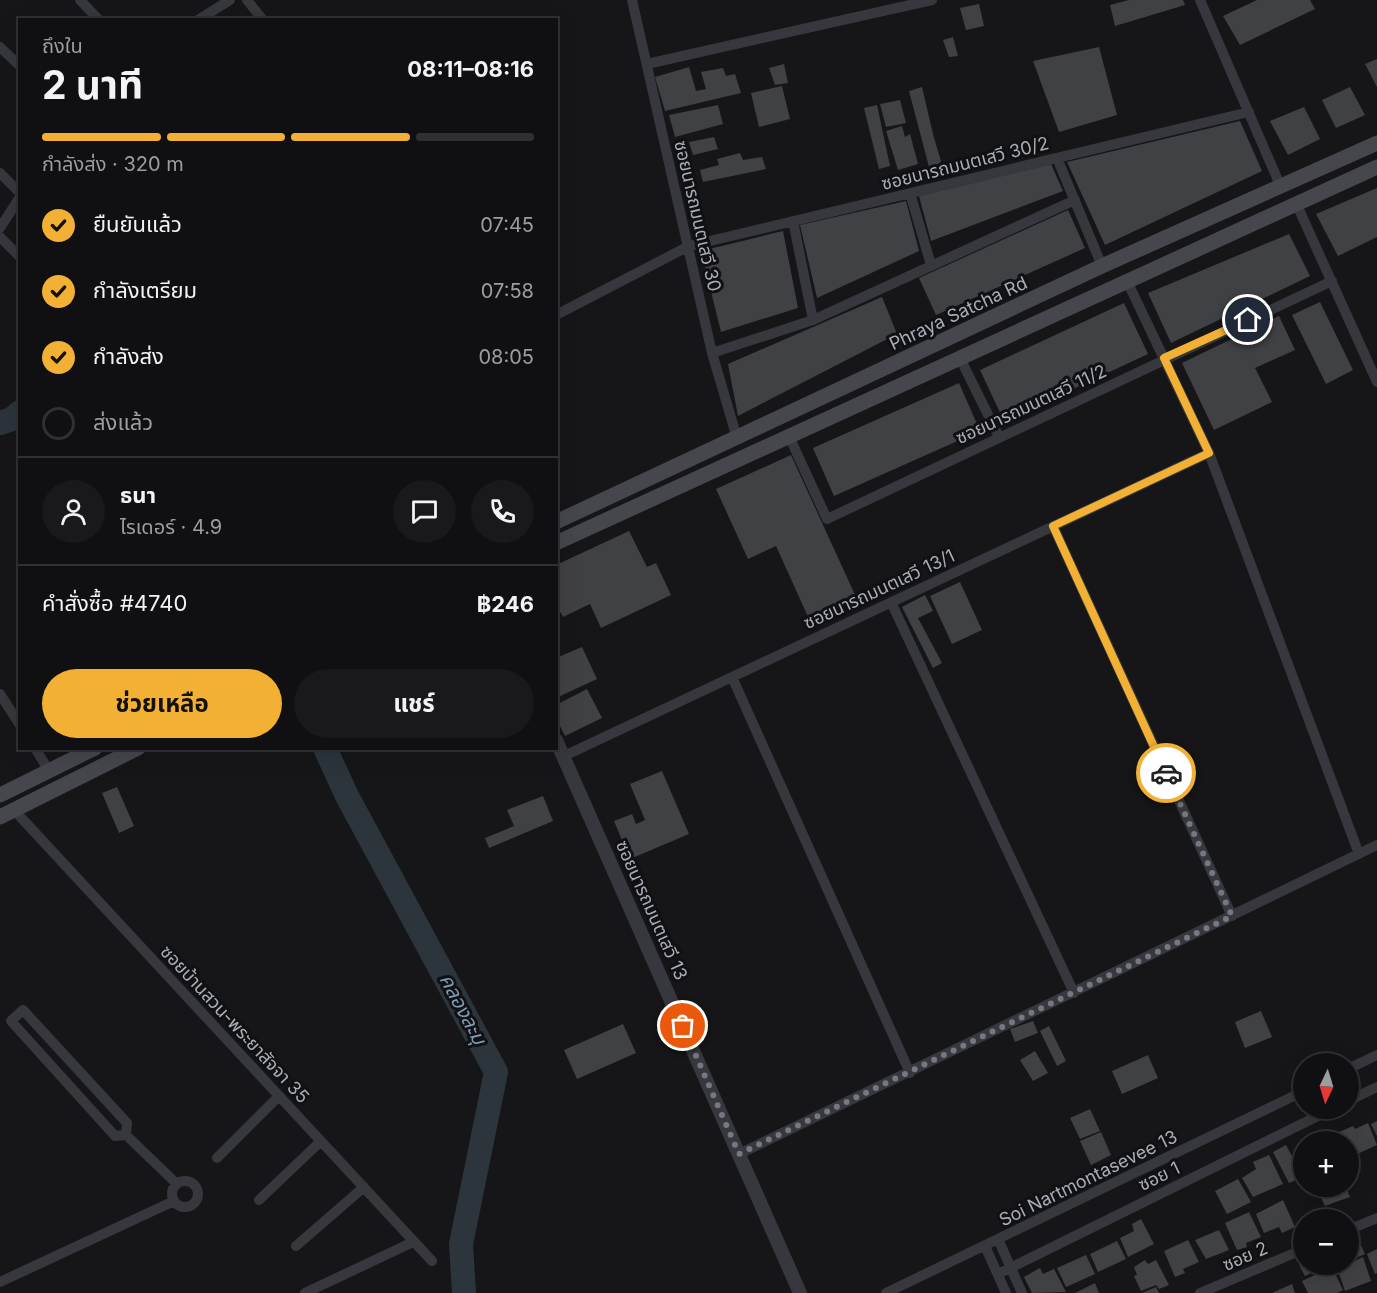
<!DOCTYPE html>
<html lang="th">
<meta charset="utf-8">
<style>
:root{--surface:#101012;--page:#19191b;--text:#f1f3f6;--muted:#9c9d9f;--line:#303032;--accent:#f2b134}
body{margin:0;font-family:Inter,"Noto Sans Thai",sans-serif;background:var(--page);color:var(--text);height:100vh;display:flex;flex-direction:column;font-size:22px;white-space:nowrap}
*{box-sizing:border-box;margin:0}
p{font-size:20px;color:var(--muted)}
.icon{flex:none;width:33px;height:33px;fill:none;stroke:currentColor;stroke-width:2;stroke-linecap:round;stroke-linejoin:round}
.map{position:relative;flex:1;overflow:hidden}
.details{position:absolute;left:18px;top:18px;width:540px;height:732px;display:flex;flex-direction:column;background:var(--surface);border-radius:0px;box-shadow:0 6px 24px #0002,0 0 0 2px var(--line)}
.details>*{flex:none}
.needle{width:39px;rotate:184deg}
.buttons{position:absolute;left:1293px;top:1053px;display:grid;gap:12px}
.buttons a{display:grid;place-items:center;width:66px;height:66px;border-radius:50%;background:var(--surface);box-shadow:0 6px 24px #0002,0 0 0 2px var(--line);font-size:30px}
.pin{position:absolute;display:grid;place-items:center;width:51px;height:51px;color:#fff;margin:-26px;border:3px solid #fff;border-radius:50%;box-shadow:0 2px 6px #0007}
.courier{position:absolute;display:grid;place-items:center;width:60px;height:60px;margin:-30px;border:4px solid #f2b134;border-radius:50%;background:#fff;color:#222;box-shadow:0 2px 8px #0007}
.overview em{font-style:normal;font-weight:700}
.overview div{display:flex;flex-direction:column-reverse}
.overview{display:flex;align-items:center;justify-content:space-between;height:102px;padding:0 24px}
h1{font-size:39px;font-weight:700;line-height:45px}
.bar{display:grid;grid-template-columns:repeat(4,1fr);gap:9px 6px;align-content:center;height:72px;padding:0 24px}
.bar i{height:8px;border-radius:4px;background:var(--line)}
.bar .selected{background:var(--accent)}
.bar p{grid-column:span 4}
.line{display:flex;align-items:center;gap:15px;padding:0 24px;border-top:2px solid var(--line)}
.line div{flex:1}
.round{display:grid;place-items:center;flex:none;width:63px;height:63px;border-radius:32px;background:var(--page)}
ol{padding:0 24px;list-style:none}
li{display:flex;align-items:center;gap:18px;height:66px}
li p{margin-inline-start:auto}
li .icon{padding:6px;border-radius:50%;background:var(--accent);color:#111;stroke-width:4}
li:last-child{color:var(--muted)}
li i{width:33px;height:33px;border:3px solid var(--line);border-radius:50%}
.primary-button{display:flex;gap:12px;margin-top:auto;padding:12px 24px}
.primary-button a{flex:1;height:69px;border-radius:36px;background:var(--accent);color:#111;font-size:24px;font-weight:700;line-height:69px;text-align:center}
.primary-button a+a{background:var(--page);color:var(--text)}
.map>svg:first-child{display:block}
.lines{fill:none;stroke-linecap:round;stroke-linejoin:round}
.river{stroke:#2c353c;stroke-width:24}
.building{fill:#404145}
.minor{stroke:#37383d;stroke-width:10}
.tertiary{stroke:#37383d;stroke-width:14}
.secondary{stroke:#45474d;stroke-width:15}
.done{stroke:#757880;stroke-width:6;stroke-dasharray:0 10.8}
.route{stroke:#f2b134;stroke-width:8}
.labels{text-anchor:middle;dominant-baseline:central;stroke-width:6;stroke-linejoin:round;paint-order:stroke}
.street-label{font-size:18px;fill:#a8adb8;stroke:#111113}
.water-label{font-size:20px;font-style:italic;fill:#7f9bb3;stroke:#111113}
</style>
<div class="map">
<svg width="1377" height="1293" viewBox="0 0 1377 1293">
<rect width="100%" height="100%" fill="#161618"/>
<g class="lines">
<path class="river" d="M0,423L12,419L20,412
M325,748L347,796L496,1072L461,1244L464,1293"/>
</g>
<path class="building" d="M1129,0H1183L1185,5L1115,26L1110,5Z
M1257,0H1310L1315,9L1240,45L1223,16Z
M979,4L984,26L966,30L960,8Z
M953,37L958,56L949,57L943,40Z
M1099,47L1117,115L1059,132L1033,61Z
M1377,59V87L1365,64Z
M784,64L788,83L775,85L769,68Z
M689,67L696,91L706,89L701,72L723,68L726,76L735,74L741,93L665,111L655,77Z
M782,86L790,119L759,127L751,93Z
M922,87L933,134L942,165L929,167L909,91Z
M1350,87L1365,115L1336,128L1322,100Z
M900,100L906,123L886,127L880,104Z
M718,105L723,124L675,137L669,115Z
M877,105L890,166L879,169L864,108Z
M1304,107L1320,139L1288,155L1270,121Z
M1240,121L1262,171L1105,245L1067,162Z
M902,126L905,137L910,134L918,164L898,170L886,131Z
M714,137L718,149L693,155L689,142Z
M740,153L743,160L762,157L766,169L703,182L700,170L719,165L717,159Z
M1051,164L1063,191L931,241L919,196Z
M1377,188V237L1338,256L1316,214Z
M906,201L919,251L817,298L800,225Z
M1068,210L1085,248L936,315L919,278Z
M783,231L798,308L721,332L701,251Z
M1289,234L1310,276L1171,343L1148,293Z
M882,297L897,334L738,416L728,364Z
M1320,302L1353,370L1326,384L1292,315Z
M1124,303L1148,354L1004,421L980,370Z
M1279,316L1295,350L1255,368L1272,402L1214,430L1182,363Z
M959,383L980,431L834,496L813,448Z
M791,455L856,597L809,619L776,546L748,559L716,489Z
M629,531L647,567L656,563L671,595L601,628L590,604L563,617L556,604V565Z
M960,582L982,630L952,644L930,596Z
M925,595L933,611L918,618L942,663L933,668L902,607Z
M582,647L597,679L556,698V658Z
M587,689L602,718L565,736L556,718V705Z
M662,771L689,834L630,859L614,821L632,814L636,824L645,820L630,784Z
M117,787L134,826L119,833L102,793Z
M543,796L553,821L489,848L485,838L514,826L507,810Z
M1261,1011L1272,1037L1245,1048L1235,1022Z
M1033,1021L1038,1033L1015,1042L1010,1029Z
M623,1024L636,1053L577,1079L564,1050Z
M1049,1026L1066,1061L1057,1066L1040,1031Z
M1035,1051L1048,1073L1033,1081L1020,1060Z
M1148,1055L1158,1078L1122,1094L1112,1071Z
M1090,1109L1100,1131L1080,1139L1070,1118Z
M1377,1121V1136L1371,1124Z
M1368,1123L1377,1145L1353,1156L1348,1142H1345L1339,1132L1353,1126L1355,1129Z
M1101,1132L1111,1155L1091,1165L1080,1141Z
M1337,1134L1340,1142H1321Z
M1286,1145L1303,1177L1289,1183L1273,1152Z
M1269,1155L1283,1184L1253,1197L1242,1178L1256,1169L1253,1162Z
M1238,1179L1251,1202L1227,1214L1215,1191Z
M1345,1186L1350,1197L1325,1206L1316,1187Z
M1283,1200L1295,1227L1282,1233L1279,1227L1264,1233L1256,1214Z
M1249,1212L1261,1237L1246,1243L1247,1247L1237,1250L1225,1223Z
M1141,1219L1154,1244L1128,1257L1120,1238L1134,1231L1132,1224Z
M1219,1230L1229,1250L1206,1259L1195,1240Z
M1358,1239L1365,1254L1353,1259L1348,1243Z
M1188,1240L1199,1262L1183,1269L1185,1273L1175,1277L1164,1251Z
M1117,1241L1126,1259L1098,1272L1090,1254Z
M1377,1249V1273L1375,1274L1367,1254Z
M1086,1255L1095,1274L1066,1287L1057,1268Z
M1363,1257L1371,1281L1345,1291L1336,1265L1348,1264Z
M1145,1260L1148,1264L1156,1260L1169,1285L1159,1289L1156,1285L1141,1291L1134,1276L1137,1275L1134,1267Z
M1304,1263V1264H1330L1305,1276L1299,1265Z
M1332,1267L1343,1290L1337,1293H1308L1302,1281Z
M1040,1268L1043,1274L1054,1269L1066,1292L1032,1293L1024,1277Z
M1095,1283L1099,1293H1075Z
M1292,1284L1295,1293H1272Z
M1156,1287L1159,1293H1142Z"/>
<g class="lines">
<path class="minor" d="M80,0L99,20
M247,0L263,20
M632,0L712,353L737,438
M1200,0L1280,185
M198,20L230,0
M0,47L20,66
M647,64L932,0
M1057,158L1102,266
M0,173L20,193
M910,193L931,265
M1296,203L1377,382
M793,221L813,320
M0,228L20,197
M0,237L20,257
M1127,281L1209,453L1359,854
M556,315L689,246L1249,112
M712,353L813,320L1075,200
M960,358L999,437
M789,436L827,519L1332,281
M1053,526L1232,916
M891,602L1074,993
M732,677L910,1073
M0,694L20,725
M35,748L49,771
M564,756L1209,453
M14,810L432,1261
M1348,1069L1377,1055
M1348,1101L1377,1087
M126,1135L115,1136L11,1021L23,1010L127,1123L126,1135L177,1184
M739,1154L1377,845
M217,1158L279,1096
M172 1194a13 13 0 1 1 26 0a13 13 0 1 1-26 0Z
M259,1200L321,1141
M1348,1230L1377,1218
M998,1239L1022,1293
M296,1246L364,1187
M985,1246L1006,1293
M998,1274L1334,1108
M0,1282L174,1201
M305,1293L413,1242
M886,1293L1304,1091
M1200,1293L1304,1249"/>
<path class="tertiary" d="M556,740L800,1293"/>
<path class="secondary" d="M556,522L1102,266L1377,143
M556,543L1377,167
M0,795L95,748
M0,817L138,748"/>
</g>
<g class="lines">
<path class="done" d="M683,1026L739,1154L1232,916L1166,773"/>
<path class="route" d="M1166,773L1053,526L1209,453L1164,358L1248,320"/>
</g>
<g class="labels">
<g class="street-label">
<text transform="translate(965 163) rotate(-14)">ซอยนารถมนตเสวี 30/2</text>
<text transform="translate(698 216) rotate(77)">ซอยนารถมนตเสวี 30</text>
<text transform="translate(958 313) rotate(-25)">Phraya Satcha Rd</text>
<text transform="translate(1031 404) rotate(-25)">ซอยนารถมนตเสวี 11/2</text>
<text transform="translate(879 589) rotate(-25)">ซอยนารถมนตเสวี 13/1</text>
<text transform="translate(652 910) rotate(66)">ซอยนารถมนตเสวี 13</text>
<text transform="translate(235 1024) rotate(47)">ซอยบ้านสวน-พระยาสัจจา 35</text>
<text transform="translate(1159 1176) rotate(-26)">ซอย 1</text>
<text transform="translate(1088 1178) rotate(-26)">Soi Nartmontasevee 13</text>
<text transform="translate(1245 1256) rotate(-23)">ซอย 2</text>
</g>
<g class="water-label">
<text transform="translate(463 1009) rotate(62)">คลองละมุ</text>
</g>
</g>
</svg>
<div class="buttons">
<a><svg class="needle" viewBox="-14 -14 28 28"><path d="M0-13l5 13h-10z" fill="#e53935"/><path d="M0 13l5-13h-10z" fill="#9c9d9f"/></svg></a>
<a>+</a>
<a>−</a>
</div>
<div class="pin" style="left:683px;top:1026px;background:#ea580c"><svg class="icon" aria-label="bag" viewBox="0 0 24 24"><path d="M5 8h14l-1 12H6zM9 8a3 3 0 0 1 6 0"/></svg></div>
<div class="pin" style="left:1248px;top:320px;background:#1f2937"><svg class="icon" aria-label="home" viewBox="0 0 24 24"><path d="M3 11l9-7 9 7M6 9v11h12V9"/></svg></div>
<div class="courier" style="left:1166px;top:773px"><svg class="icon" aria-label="car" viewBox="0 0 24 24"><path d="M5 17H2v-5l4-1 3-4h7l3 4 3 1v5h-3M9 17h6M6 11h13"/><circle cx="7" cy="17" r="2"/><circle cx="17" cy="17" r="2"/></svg></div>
<section class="details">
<div class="overview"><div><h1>2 นาที</h1><p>ถึงใน</p></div><em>08:11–08:16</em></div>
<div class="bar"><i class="selected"></i><i class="selected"></i><i class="selected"></i><i></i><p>กำลังส่ง · 320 m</p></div>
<ol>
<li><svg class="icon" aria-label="check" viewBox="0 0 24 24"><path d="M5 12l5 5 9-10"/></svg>ยืนยันแล้ว<p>07:45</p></li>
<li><svg class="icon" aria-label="check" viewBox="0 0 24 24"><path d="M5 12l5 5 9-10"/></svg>กำลังเตรียม<p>07:58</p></li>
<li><svg class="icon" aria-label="check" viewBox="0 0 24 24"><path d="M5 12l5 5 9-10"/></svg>กำลังส่ง<p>08:05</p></li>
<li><i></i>ส่งแล้ว</li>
</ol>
<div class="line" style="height:108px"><a class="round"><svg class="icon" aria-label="person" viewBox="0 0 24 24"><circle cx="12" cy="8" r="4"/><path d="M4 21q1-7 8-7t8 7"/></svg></a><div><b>ธนา</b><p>ไรเดอร์ · 4.9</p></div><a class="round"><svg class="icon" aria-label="chat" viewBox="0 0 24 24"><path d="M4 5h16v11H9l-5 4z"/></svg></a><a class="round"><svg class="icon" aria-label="phone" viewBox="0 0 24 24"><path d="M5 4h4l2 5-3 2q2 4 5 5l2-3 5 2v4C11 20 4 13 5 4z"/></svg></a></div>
<div class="line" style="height:78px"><div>คำสั่งซื้อ #4740</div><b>฿246</b></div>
<div class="primary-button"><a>ช่วยเหลือ</a><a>แชร์</a></div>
</section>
</div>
